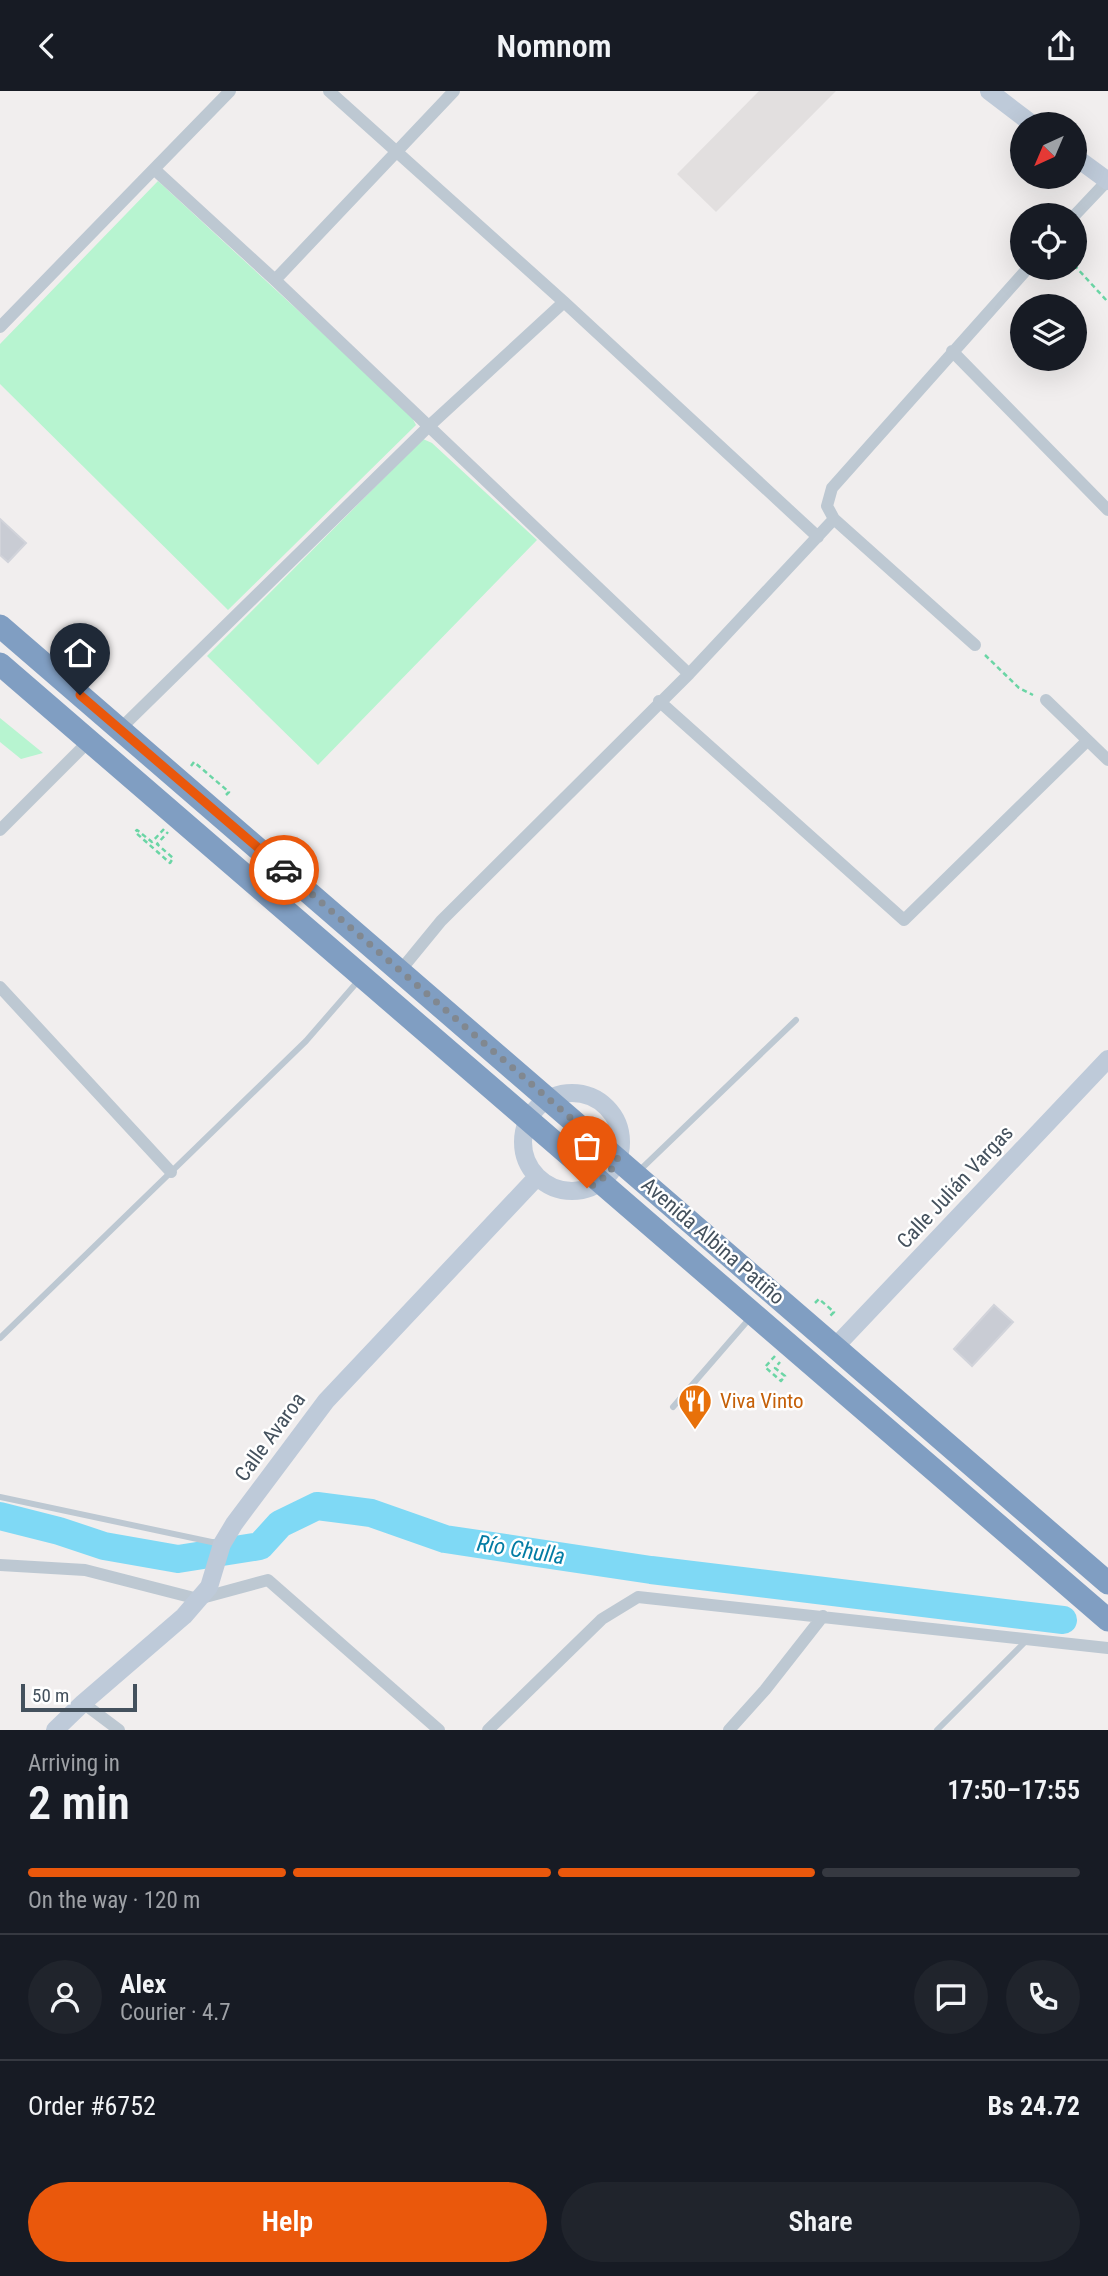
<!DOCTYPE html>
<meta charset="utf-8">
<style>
:root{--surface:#171b24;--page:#20242c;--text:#f1f3f6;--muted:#9ea1a6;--line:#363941;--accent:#ea580c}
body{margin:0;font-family:"Roboto Condensed",sans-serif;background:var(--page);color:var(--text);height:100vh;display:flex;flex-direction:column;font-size:26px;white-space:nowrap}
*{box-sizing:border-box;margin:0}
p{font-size:23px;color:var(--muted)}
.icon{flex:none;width:38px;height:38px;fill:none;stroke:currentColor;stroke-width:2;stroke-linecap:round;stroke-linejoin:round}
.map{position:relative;height:1639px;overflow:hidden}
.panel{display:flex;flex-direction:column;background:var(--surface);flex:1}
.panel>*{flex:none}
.needle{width:46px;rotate:224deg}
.tools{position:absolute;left:1010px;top:21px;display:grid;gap:14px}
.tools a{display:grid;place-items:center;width:77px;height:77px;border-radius:50%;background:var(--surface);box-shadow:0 7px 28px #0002;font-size:35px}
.scale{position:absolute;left:21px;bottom:18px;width:116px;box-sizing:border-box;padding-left:7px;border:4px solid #44515d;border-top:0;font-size:19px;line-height:24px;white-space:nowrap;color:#44515d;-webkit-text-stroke:5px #fff;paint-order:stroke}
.pin{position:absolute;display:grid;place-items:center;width:60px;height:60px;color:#fff;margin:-72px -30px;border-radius:50% 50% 50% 0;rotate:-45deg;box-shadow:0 0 7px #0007}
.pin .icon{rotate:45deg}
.courier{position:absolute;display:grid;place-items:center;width:70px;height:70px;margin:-35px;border:5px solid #ea580c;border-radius:50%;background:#fff;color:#222;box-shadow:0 2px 9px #0007}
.headline em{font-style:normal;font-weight:600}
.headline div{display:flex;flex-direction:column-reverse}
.headline{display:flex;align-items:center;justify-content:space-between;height:119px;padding:0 28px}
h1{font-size:46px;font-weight:600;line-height:52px}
.bar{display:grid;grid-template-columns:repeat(4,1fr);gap:10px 7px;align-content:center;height:84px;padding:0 28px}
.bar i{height:9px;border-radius:5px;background:var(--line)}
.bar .current{background:var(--accent)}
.bar p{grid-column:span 4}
.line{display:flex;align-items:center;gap:18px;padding:0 28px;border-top:2px solid var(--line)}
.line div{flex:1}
.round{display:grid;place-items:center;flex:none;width:74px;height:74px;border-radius:37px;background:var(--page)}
.primary-button{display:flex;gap:14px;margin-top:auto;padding:14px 28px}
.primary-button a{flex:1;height:80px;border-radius:42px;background:var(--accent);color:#fff;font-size:28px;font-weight:600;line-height:80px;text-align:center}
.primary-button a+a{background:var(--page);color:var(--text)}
header{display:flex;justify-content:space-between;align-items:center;height:91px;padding:0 28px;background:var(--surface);font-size:32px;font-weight:600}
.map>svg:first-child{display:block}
.education{fill:#e2dfdf}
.green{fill:#b7f4d0}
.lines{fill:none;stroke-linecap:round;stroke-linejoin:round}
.river{stroke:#7fd9f5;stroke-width:28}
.building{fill:#c9ccd4;stroke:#d1d3da;stroke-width:2}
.path{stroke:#6bd5a5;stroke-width:2.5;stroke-dasharray:5 3.5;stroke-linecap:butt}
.lane{stroke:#bdc8d2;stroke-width:6}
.street{stroke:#bdc8d2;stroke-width:12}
.secondary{stroke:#becad9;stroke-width:18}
.highway{stroke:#809ec2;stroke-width:23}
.done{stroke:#818890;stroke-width:7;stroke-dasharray:0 12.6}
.route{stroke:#ea580c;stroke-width:9}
.labels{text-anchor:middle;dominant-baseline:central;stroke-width:5;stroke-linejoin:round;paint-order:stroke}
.street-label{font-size:21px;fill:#44515d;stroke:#fff}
.food-label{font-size:21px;fill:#c56008;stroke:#fff;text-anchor:start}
.water-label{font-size:23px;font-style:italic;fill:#027ca4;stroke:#fff}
</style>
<header><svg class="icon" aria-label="back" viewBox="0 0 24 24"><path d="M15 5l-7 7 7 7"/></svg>Nomnom<svg class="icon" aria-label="share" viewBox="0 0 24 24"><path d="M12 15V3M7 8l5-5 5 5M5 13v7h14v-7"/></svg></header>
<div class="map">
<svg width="1108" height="1639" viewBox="0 0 1108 1639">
<rect width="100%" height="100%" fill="#f1eeee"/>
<path class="education" d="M759,0H836L716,121L677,83Z"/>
<path class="green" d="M158,90L410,323L416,334L228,519L0,293V253Z
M423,348L432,352L537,449L318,674L207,565Z
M0,627L43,662L21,668L0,651Z"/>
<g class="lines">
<path class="river" d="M0,1425L59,1440L104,1455L178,1468L260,1455L280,1433L317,1415L371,1422L445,1448L651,1479L1063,1529"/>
</g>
<path class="building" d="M0,428L26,452L8,471L0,464Z
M994,1214L1013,1231L972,1275L954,1258Z"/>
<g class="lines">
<path class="path" d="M1074,174L1108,211
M985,564L1019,597L1033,604
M191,675L194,671L229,701L226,704
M164,738L152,751L137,739L135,741L170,772L173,767L157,753L168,741
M815,1212L819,1208L834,1221L829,1226
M775,1265L765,1276L781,1290L785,1285L775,1277L780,1271"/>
<path class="lane" d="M640,1079L796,929
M0,1247L306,950L359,889
M673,1316L750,1227
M0,1406L221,1453
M937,1639L1027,1549"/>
<path class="street" d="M329,0L564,211L818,446
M154,78L275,189L689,583
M1074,125L1107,90
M275,189L454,0
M0,236L230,0
M952,260L1108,419
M834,428L975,554
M1046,609L1108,669
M659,610L904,829L1087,650
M120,638L428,336L564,211
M0,739L89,650
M400,880L441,830L689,583L834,428L827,415L832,397L1028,177
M0,896L171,1081
M0,1474L85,1479L198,1508L268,1489L439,1639
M83,1612L119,1639
M488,1639L602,1528L638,1506L1108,1557
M729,1639L765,1599L823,1525"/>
<path class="secondary" d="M989,0L1032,33
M1074,65L1108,90
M523 1051a49 49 0 1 1 98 0a49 49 0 1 1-98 0Z
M835,1256L1108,968
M55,1639L83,1612L184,1525L209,1496L222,1453L234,1433L326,1310L537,1086"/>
<path class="highway" d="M0,535L1108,1492
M0,573L1108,1529"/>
</g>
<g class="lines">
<path class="done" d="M284,779L618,1068C610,1082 602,1090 587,1097"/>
<path class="route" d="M80,604L284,779"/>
</g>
<defs>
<g id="restaurant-pin" transform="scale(1.75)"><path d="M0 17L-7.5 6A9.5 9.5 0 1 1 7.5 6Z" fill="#e8710a" stroke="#fff"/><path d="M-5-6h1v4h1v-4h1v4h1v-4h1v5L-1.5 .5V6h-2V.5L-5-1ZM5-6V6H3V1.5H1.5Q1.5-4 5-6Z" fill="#fff"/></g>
</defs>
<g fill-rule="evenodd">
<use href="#restaurant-pin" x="695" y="1310"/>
</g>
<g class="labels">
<g class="street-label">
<text transform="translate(955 1096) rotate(-47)">Calle Julián Vargas</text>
<text transform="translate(713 1150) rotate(41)">Avenida Albina Patiño</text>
<text transform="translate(270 1346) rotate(-54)">Calle Avaroa</text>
</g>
<g class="food-label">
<text x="720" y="1310">Viva Vinto</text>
</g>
<g class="water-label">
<text transform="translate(521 1459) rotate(9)">Río Chulla</text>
</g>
</g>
</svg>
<div class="tools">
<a><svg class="needle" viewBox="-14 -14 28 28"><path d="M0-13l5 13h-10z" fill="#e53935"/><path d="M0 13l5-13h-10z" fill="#9ea1a6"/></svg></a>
<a><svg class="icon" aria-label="locate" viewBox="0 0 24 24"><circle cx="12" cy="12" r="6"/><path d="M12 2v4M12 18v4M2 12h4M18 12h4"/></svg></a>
<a><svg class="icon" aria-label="layers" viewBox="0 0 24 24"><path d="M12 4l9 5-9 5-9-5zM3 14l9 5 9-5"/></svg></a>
</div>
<div class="scale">50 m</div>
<div class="pin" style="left:587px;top:1097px;background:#ea580c"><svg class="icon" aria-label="bag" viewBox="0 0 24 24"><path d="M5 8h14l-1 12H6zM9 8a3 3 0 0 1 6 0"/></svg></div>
<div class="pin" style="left:80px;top:604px;background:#1f2937"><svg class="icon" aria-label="home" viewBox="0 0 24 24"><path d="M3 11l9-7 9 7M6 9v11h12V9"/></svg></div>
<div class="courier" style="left:284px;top:779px"><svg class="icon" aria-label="car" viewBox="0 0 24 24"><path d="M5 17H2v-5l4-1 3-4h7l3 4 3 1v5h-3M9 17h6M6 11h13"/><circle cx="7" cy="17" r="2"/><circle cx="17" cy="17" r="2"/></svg></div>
</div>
<section class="panel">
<div class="headline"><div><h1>2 min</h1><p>Arriving in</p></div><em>17:50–17:55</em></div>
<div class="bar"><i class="current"></i><i class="current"></i><i class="current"></i><i></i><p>On the way · 120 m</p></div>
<div class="line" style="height:126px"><a class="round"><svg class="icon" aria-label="person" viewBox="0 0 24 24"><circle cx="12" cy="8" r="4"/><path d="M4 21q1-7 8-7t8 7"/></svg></a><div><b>Alex</b><p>Courier · 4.7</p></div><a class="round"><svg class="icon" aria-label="chat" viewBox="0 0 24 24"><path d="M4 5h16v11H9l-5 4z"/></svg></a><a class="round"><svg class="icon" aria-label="phone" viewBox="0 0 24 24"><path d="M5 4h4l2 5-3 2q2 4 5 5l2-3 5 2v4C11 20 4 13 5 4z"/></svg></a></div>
<div class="line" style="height:91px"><div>Order #6752</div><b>Bs 24.72</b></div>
<div class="primary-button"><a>Help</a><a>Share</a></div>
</section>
